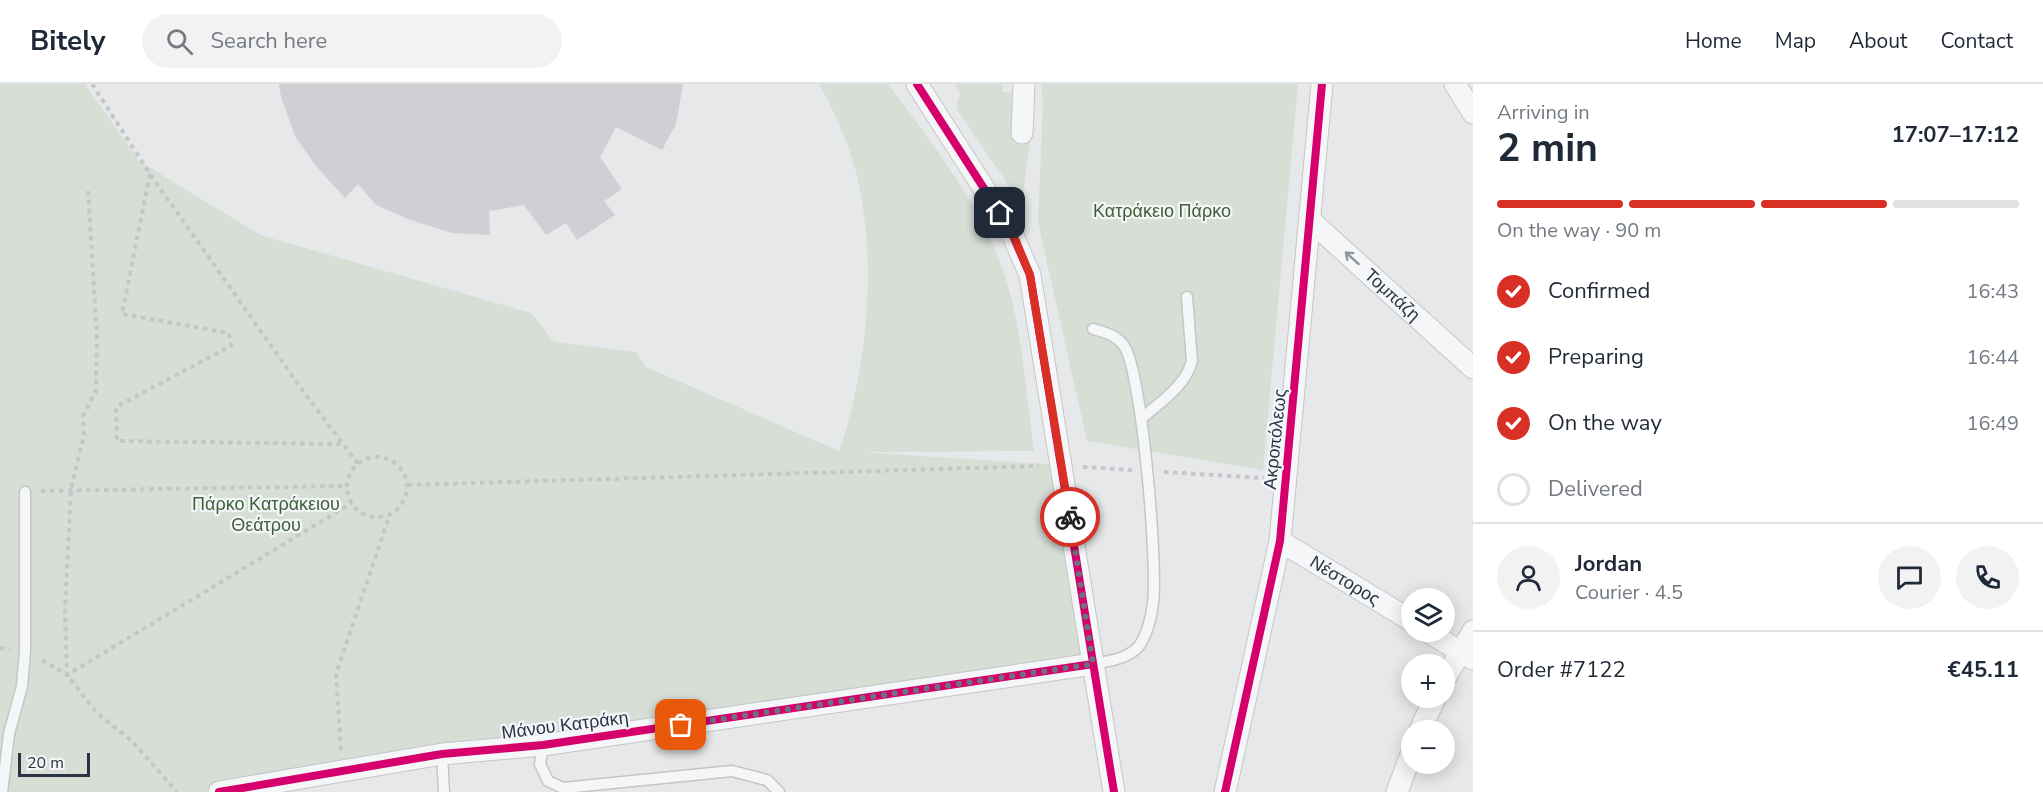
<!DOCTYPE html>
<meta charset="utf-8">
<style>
:root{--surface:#fff;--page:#f2f2f3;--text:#1f2937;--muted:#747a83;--line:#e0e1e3;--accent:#d93025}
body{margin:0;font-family:"Nunito Sans",sans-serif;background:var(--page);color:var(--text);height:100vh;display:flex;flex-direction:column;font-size:22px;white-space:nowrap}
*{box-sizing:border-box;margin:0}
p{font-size:20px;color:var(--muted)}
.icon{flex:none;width:33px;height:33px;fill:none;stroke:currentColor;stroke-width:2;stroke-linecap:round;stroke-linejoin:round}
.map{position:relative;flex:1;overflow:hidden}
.side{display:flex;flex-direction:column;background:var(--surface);width:570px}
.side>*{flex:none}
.fabs{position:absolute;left:1401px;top:504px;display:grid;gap:12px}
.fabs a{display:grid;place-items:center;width:54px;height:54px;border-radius:50%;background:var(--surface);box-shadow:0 3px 15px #0003;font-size:30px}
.scale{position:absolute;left:18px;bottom:15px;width:72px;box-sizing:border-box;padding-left:6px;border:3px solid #2b3445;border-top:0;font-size:16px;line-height:21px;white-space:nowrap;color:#2b3445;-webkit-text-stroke:4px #f4f6f9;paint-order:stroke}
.pin{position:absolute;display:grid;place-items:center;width:51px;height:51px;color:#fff;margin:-26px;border-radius:12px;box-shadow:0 3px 9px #0006}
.courier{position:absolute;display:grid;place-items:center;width:60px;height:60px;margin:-30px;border:4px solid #d93025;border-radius:50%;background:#fff;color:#222;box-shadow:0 2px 8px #0007}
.head em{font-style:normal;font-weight:700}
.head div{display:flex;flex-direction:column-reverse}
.head{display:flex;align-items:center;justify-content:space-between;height:102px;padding:0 24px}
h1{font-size:39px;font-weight:700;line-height:45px}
.bar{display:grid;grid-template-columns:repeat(4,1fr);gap:9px 6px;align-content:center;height:72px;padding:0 24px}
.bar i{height:8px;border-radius:4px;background:var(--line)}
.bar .selected{background:var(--accent)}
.bar p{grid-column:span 4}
.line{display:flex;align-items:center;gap:15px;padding:0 24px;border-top:2px solid var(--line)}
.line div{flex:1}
.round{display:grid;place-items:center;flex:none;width:63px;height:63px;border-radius:32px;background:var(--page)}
ol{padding:0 24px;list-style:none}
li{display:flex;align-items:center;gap:18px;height:66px}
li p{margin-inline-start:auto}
li .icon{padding:6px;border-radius:50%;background:var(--accent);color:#fff;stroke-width:4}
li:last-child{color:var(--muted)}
li i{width:33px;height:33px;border:3px solid var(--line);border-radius:50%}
header{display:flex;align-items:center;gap:36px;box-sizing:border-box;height:84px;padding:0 30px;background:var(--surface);border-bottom:2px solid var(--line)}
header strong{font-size:28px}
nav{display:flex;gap:33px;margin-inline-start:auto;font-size:21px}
.search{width:420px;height:54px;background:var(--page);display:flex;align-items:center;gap:15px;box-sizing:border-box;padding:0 21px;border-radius:33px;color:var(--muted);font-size:22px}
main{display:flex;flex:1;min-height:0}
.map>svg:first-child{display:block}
.green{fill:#d6ded6}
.building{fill:#ced0d3}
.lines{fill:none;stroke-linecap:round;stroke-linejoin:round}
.service-casing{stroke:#c4c6c8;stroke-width:13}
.minor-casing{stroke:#c4c6c8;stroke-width:23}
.path{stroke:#c5c6ca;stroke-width:4;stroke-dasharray:4.5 4.5;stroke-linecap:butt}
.service{stroke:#f5f6f7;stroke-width:10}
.minor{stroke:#f5f6f7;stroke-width:21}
.cycleway-casing{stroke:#f4f6f9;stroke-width:11}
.cycleway{stroke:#d6006c;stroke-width:8}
.oneway{stroke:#90959e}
.done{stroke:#6c737f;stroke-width:6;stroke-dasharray:0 10.8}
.route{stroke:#d93025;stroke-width:8}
.labels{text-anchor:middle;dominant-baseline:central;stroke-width:4.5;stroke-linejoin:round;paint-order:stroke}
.park-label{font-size:18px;fill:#3f6138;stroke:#f4f6f9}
.street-label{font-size:18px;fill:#2b3445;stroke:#f4f6f9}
</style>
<header>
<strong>Bitely</strong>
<div class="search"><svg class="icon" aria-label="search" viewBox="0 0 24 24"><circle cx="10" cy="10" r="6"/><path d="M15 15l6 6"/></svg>Search here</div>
<nav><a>Home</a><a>Map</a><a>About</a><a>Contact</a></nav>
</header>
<main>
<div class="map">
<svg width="1473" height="708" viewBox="0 0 1473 708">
<rect width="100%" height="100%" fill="#e6e8ea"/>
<path class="green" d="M0,0H85L139,77L260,151L531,229L554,258L636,268L646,283L839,367C867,289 877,178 858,97C851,64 836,30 819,0H888C935,63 989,131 1010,209C1023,260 1027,315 1034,367L860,368L1061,381L1093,580L219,708H0Z
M954,0H1003L1002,8L1035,12L1022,121L956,24L960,9Z
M1041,0H1298L1263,386L1087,357L1038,138L1043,19Z"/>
<path class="building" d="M279,0H683L676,40L662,66L616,43L600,73L622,105L604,117L615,131L577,156L566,139L546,151L524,121L489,127L490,151L451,149L408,135L376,121L358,100L345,114L315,81L295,52L281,13Z"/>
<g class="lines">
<g class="service-casing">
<path id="service" d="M1093,245C1104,248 1117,251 1124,262C1142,288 1158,482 1153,519C1152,531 1147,551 1139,562C1128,575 1109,577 1093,580
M1141,335C1160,318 1185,303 1192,277L1187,213
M543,661L540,680L548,697L563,704L732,687L767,696L779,708
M442,670L444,708
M2,708L9,650L22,602L25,567V408"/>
</g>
<g class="minor-casing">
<g id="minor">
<path d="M917,0L1010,145L1030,191L1114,708"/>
<path d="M1455,0L1473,29"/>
<path d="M1022,49L1024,0"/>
<path id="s1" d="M1311,137L1473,284"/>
<path id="s2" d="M1280,457L1412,537"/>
<path d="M1428,548L1473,575"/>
<path d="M1444,596L1473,547"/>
<path d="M1420,646L1435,614"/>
<path d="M219,708L442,670L543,661L1093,580"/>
<path d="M1225,708L1280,457L1322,0"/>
<path d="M1397,708L1412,668"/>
</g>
</g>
<path class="path" d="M92,0L150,90L303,307L358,380
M150,90L122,230L229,249L231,262L116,323L117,357L344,360
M88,107L97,252L96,307L83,332L84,351L71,405L65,526L67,591L97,629L133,658L177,708
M347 403a30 30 0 1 1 60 0a30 30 0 1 1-60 0Z
M1083,383L1132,386
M1164,388L1264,394
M408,401L1039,382
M41,407L347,402
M0,564L10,565
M42,576L67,591L352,419
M341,666L336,590L390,430"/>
<use href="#service" class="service"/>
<use href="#minor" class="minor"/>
<g class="cycleway-casing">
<path id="cycleway" d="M917,0L1010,145L1030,191L1114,708
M219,708L442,670L543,661L1093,580
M1225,708L1280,457L1322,0"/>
</g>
<use href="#cycleway" class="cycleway"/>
</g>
<defs><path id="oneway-shaft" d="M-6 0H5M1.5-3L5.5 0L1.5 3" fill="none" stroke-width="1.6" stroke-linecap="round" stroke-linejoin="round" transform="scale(1.5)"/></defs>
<use class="oneway" href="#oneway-shaft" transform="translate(1352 174) rotate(-138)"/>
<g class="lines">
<path class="done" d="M681,641L1093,580L1070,433"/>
<path class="route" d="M1000,129L1016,157L1030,191L1070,433"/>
</g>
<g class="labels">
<g class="park-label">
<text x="1162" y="127">Κατράκειο Πάρκο</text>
<text x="266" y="420">Πάρκο Κατράκειου<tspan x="266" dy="21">Θεάτρου</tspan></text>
</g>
<g class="street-label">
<text stroke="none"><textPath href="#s1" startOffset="110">Τομπάζη</textPath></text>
<text transform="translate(1275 355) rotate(-84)">Ακροπόλεως</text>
<text stroke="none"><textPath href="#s2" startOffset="76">Νέστορος</textPath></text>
<text transform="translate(565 641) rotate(-7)">Μάνου Κατράκη</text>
</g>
</g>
</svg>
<div class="fabs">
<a><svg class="icon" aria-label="layers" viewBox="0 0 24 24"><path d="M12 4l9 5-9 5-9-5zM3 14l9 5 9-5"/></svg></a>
<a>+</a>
<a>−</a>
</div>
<div class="scale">20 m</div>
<div class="pin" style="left:681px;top:641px;background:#ea580c"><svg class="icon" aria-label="bag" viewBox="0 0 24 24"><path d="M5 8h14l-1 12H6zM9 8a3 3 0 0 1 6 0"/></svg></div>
<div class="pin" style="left:1000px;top:129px;background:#1f2937"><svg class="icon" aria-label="home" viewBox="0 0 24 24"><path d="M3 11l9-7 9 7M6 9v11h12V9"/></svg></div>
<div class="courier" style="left:1070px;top:433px"><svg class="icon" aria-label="bike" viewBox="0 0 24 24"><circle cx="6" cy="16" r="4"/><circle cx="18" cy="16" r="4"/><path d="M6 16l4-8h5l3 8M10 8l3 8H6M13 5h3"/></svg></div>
</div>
<section class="side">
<div class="head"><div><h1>2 min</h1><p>Arriving in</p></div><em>17:07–17:12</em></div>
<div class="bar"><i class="selected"></i><i class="selected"></i><i class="selected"></i><i></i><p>On the way · 90 m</p></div>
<ol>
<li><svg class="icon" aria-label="check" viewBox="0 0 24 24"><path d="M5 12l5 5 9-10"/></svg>Confirmed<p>16:43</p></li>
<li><svg class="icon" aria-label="check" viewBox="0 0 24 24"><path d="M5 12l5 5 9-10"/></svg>Preparing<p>16:44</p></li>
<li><svg class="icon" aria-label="check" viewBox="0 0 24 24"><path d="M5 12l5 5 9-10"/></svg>On the way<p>16:49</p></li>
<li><i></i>Delivered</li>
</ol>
<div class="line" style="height:108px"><a class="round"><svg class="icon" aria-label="person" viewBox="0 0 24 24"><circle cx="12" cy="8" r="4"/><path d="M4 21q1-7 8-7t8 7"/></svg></a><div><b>Jordan</b><p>Courier · 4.5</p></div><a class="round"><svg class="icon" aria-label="chat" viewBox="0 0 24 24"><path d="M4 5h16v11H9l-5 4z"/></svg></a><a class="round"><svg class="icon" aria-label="phone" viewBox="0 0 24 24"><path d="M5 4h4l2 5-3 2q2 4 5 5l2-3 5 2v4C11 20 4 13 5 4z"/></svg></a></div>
<div class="line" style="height:78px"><div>Order #7122</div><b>€45.11</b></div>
</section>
</main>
